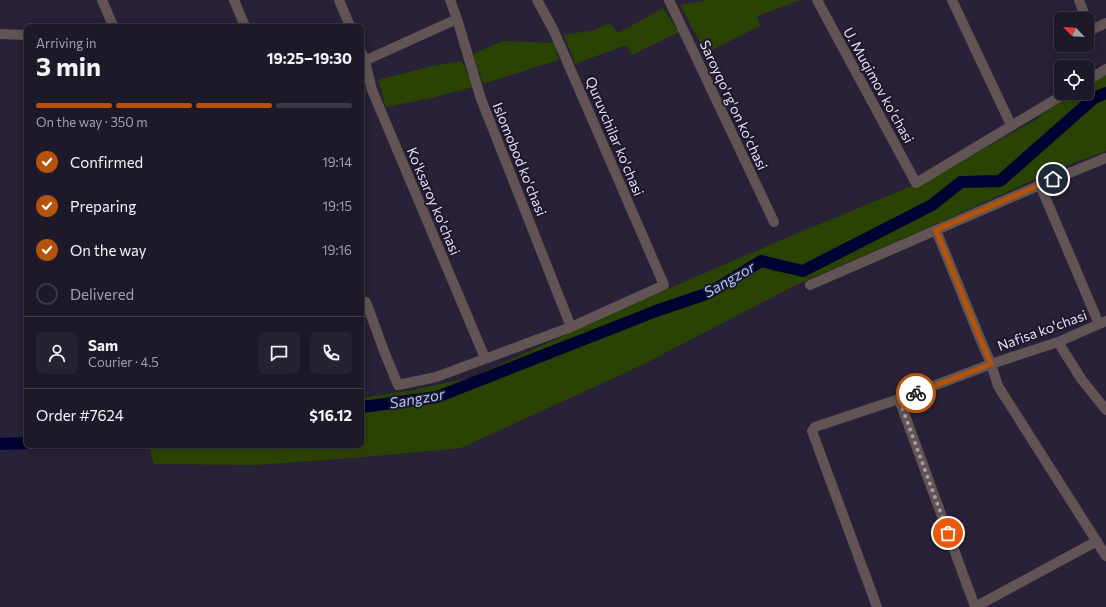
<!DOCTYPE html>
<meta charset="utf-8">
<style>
:root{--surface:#1e1929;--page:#262231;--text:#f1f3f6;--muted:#a1a0a8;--line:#3c3846;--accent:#b45309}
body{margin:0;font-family:Commissioner,sans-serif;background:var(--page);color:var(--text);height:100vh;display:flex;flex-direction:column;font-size:15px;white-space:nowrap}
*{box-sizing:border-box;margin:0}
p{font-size:13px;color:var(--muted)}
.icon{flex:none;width:22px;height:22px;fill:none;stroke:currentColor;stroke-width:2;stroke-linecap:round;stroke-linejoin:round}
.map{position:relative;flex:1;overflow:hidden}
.details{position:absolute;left:24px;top:24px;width:340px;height:424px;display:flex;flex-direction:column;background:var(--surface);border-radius:6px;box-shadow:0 2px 10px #0003,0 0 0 1px var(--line)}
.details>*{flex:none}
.needle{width:26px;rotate:295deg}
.controls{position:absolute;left:1054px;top:12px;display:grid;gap:8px}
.controls a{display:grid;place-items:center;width:40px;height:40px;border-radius:6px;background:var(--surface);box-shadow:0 2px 10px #0003,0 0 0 1px var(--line);font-size:20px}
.pin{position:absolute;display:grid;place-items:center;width:34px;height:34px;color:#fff;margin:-17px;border:2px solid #fff;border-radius:50%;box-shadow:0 1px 4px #0007}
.courier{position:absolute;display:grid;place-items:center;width:40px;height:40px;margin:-20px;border:3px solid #b45309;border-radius:50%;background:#fff;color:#222;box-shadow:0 1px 5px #0007}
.overview em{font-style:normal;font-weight:700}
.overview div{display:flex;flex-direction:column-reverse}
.overview{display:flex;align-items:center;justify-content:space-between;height:68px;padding:0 12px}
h1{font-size:26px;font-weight:700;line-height:30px}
.bar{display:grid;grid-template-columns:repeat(4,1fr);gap:6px 4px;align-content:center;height:48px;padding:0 12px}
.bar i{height:5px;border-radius:3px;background:var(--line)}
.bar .current{background:var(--accent)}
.bar p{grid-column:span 4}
.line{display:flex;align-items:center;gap:10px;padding:0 12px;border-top:1px solid var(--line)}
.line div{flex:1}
.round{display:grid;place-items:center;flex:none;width:42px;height:42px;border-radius:6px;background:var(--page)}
ol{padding:0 12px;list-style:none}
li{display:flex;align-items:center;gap:12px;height:44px}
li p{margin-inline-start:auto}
li .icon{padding:4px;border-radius:50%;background:var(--accent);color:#fff;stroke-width:4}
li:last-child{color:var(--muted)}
li i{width:22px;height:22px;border:2px solid var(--line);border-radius:50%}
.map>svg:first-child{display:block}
.green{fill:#2b4302}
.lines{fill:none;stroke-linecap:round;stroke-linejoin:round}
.river{stroke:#000233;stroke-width:12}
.minor{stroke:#625454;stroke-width:10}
.done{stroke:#a39eaf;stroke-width:4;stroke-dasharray:0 7.2}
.route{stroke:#b45309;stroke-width:5}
.labels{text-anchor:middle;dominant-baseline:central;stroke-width:4;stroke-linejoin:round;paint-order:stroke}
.street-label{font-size:14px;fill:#e5e1f0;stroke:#1f172d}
.water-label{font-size:15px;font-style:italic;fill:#a7c7f9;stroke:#1f172d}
</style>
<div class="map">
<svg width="1106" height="607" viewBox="0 0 1106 607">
<rect width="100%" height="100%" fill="#282137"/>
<path class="green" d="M709,0H801L757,16L760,26L706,53L680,5Z
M663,8L679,32L632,55L626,45L575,64L564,35L594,30L610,23L618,33Z
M503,41L554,43L559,60L483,84L473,54Z
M462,61L473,87L428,99L386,107L378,80L432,66Z
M1106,75V151L1062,167L941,222L796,285L642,365L461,448L365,457L256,465L154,464L149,446H362V398L412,390L470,378L640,301L786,238L936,176L1039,118V116L1074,93H1087V86Z"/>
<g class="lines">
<path class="river" d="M362,407L437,397L656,311L709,293L761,261L803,271L932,205L961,182L1000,181L1094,98L1106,93
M0,444L26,443"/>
<path class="minor" d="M102,0L113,26
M234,0L245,26
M339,0L350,26
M450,0L457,19L481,99L571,327
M669,0L774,222
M817,0L916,183L1066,93
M952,0L1011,125
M1079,0L1086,19
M1087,21L1091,30L1106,23
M0,34L26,35
M362,54L365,61L372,90L485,358
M362,62L457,19
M1087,81L1106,69
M1040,185L1099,324
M936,230L979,336L991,364L998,386L1106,556
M810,285L1040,185L1106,158
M366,302L384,351L398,385L436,377L571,327L664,285L553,29L537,0
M1058,342L1082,380L1106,410
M899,399L975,607L1097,541
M877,607L812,431L815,427L899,399L991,364L1058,342L1106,321"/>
</g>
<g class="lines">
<path class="done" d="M916,393L899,399L948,533"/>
<path class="route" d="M916,393L991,364L979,336L936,230L1053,179"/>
</g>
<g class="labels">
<g class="street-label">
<text transform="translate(879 85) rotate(61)">U. Muqimov ko'chasi</text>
<text transform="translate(734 105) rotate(65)">Saroyqo'rg'on ko'chasi</text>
<text transform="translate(615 136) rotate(67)">Quruvchilar ko'chasi</text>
<text transform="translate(520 159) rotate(68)">Islomobod ko'chasi</text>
<text transform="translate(434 201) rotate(67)">Ko'ksaroy ko'chasi</text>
<text transform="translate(1042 330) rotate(-20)">Nafisa ko'chasi</text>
</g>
<g class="water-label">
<text transform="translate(729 279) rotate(-30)">Sangzor</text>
<text transform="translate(417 398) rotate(-10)">Sangzor</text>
</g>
</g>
</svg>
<div class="controls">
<a><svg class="needle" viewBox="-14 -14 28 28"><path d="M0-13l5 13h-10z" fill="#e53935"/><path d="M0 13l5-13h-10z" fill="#a1a0a8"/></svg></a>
<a><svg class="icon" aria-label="locate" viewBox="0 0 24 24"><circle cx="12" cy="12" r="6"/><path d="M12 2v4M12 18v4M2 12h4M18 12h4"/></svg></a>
</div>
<div class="pin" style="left:948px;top:533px;background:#ea580c"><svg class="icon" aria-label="bag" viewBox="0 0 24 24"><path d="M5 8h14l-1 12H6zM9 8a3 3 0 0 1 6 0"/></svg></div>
<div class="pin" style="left:1053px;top:179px;background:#1f2937"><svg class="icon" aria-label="home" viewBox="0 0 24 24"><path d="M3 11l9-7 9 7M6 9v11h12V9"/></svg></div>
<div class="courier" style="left:916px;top:393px"><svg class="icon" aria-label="bike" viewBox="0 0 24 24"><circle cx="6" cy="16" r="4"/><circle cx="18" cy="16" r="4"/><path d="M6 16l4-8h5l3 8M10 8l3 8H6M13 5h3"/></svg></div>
<section class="details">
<div class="overview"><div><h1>3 min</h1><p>Arriving in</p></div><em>19:25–19:30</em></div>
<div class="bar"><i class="current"></i><i class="current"></i><i class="current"></i><i></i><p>On the way · 350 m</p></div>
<ol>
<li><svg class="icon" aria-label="check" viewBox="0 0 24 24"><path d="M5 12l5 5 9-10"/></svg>Confirmed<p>19:14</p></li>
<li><svg class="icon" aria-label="check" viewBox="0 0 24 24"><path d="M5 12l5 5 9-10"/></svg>Preparing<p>19:15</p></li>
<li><svg class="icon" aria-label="check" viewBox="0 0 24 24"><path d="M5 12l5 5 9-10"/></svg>On the way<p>19:16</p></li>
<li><i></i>Delivered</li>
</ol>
<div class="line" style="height:72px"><a class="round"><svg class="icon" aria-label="person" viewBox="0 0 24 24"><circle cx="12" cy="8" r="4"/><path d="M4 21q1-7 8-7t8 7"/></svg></a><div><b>Sam</b><p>Courier · 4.5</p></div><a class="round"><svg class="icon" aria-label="chat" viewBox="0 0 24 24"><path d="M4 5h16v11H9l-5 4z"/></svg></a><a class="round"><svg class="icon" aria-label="phone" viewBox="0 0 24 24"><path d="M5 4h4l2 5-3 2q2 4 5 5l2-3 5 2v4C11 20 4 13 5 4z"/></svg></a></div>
<div class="line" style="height:52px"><div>Order #7624</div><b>$16.12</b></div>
</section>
</div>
